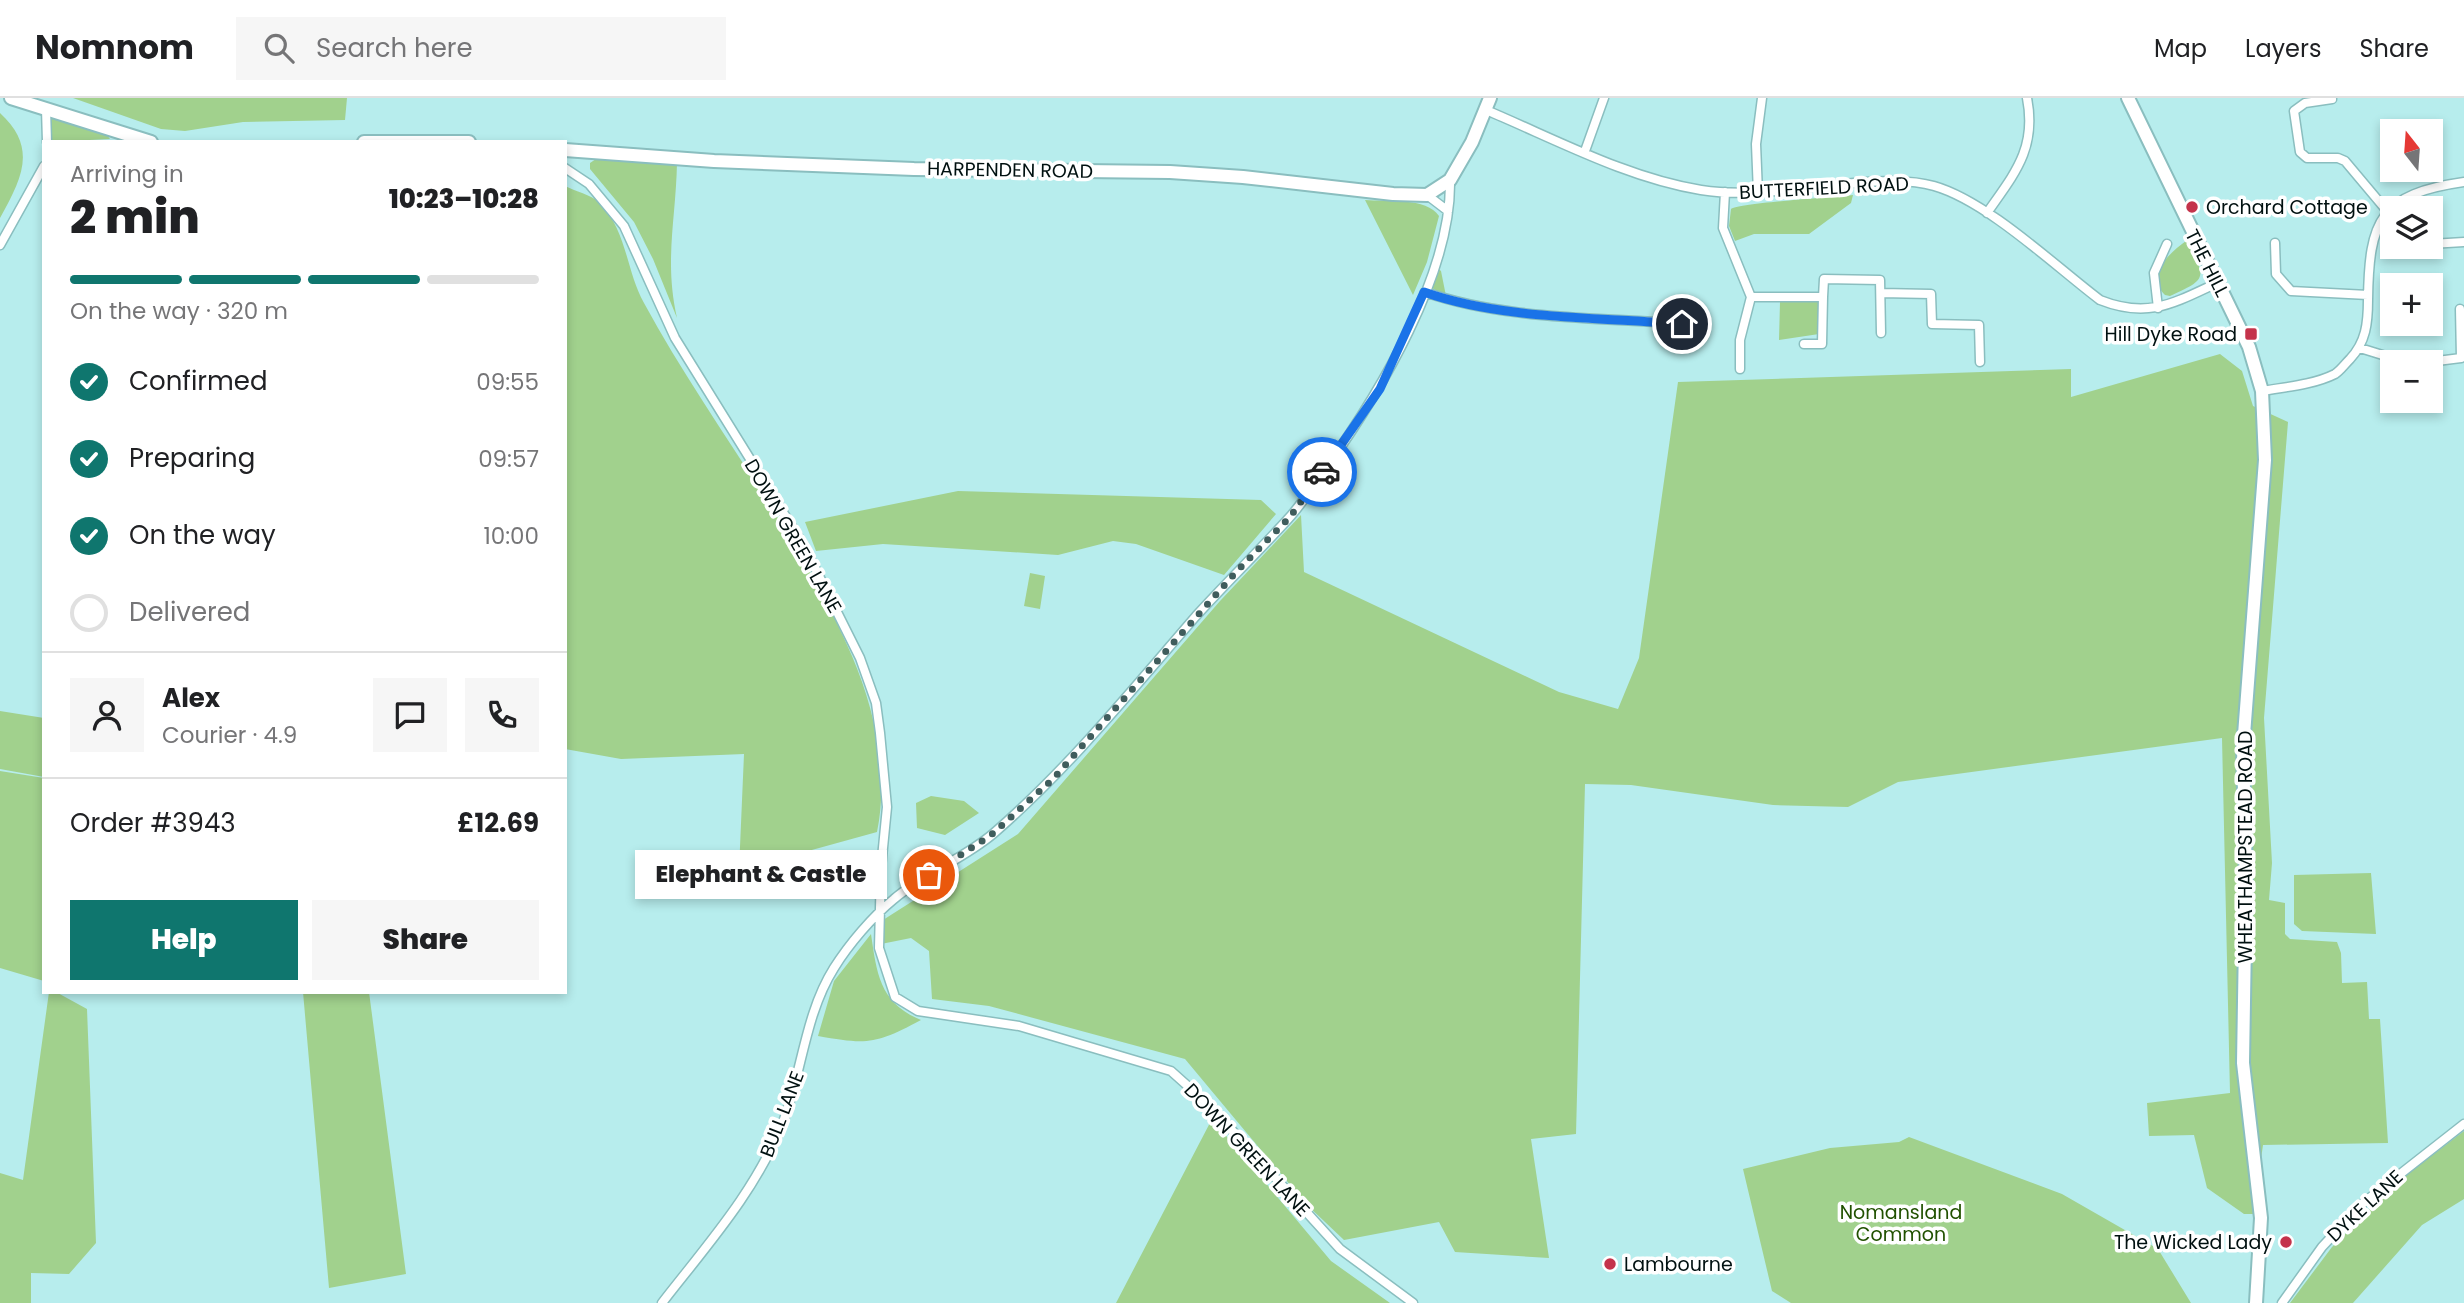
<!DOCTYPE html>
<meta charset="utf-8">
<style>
:root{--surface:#fff;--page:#f6f6f6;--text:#202124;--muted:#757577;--line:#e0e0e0;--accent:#0f766e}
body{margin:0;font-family:Poppins,sans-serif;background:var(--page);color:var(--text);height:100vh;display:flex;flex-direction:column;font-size:26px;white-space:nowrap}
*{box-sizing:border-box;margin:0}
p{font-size:23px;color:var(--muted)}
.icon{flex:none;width:38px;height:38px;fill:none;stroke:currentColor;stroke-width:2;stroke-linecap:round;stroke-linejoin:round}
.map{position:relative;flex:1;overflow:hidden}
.side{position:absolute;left:42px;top:42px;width:525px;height:854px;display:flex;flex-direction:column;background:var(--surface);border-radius:0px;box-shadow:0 4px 10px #0003}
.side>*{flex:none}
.needle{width:46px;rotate:343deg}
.controls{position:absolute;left:2380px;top:21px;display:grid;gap:14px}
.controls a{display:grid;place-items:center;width:63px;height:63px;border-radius:0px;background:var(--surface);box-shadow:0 4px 10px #0003;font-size:35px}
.pin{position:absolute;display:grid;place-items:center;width:60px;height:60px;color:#fff;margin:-30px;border:4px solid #fff;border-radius:50%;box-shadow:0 2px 7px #0007}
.courier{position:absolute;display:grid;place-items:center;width:70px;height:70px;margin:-35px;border:5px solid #1a73e8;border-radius:50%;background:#fff;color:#222;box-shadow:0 2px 9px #0007}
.bubble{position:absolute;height:49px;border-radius:0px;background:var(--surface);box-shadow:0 4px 10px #0003;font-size:23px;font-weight:800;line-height:49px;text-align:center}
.overview em{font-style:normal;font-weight:800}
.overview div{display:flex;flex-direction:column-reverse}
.overview{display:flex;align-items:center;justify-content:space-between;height:119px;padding:0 28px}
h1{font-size:46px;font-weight:800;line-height:52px}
.bar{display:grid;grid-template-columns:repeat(4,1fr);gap:10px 7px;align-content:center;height:84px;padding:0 28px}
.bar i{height:9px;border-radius:5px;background:var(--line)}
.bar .selected{background:var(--accent)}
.bar p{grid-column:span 4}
.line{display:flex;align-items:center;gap:18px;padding:0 28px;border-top:2px solid var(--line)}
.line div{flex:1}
.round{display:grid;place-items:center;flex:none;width:74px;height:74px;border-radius:0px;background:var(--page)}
ol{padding:0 28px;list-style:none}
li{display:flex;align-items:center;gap:21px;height:77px}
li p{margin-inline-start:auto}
li .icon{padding:7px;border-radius:50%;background:var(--accent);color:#fff;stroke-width:4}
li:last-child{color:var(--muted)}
li i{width:38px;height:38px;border:4px solid var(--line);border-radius:50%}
.cta{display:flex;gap:14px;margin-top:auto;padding:14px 28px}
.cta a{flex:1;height:80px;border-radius:0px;background:var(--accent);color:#fff;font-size:28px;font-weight:800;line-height:80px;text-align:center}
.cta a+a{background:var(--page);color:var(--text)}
header{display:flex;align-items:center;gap:42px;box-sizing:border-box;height:98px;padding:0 35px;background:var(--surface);border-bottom:2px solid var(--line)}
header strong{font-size:33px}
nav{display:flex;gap:38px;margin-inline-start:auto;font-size:24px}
.search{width:490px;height:63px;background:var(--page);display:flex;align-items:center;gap:18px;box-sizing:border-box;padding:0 24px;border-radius:0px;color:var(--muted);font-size:26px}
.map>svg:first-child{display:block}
.green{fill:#a1d18d}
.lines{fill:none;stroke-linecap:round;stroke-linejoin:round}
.street-casing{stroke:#8abebf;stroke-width:11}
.secondary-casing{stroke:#8abebf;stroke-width:16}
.street{stroke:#fff;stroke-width:8}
.secondary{stroke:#fff;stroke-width:12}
.done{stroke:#405d5d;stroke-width:7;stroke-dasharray:0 12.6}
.route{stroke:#1a73e8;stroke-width:9}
.poi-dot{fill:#c4334b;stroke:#fff;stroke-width:2.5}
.labels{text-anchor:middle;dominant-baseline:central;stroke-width:7;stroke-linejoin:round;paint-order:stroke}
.street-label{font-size:19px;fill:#001010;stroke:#fff}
.poi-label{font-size:19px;fill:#001010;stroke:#fff;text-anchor:start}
.park-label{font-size:19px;fill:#215100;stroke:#fff}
</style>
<header>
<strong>Nomnom</strong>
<div class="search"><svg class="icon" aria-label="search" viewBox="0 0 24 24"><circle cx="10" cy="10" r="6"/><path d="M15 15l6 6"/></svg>Search here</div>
<nav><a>Map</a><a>Layers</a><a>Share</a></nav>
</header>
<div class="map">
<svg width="2464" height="1205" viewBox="0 0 2464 1205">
<rect width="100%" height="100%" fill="#b7eded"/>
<path class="green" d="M73,0H347L345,22L243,24L185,33L161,31Z
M0,15C38,50 22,80 0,120Z
M56,19L107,37L110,41L49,44L50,22Z
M599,59L677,64C676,122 664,162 677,220L653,161L634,124L590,71V65Z
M565,88C575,93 591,97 599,104C627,132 626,173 644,205C709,325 798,432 852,558C875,612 889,676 877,734L739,772L744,656L621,661L565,651Z
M1853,97L1851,105L1809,136H1754L1735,143L1729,128L1731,111C1738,105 1836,99 1853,97Z
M1365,102C1386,104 1427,99 1439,118L1427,164L1413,197Z
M2186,143C2206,179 2209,181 2170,198L2165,197C2145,178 2169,155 2186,143Z
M1436,169L1441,173L1446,198L1432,190Z
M1818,203L1819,236L1779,242L1780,204Z
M2220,256L2242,273L2253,308L2288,324L2264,620L2272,765L2269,802L2285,805V836L2290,841L2337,844L2341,855L2342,885L2367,884L2369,921H2380L2388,1045L2263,1047L2253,1116H2244L2207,1090L2194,1037L2149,1038L2147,1005L2230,995L2222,640L1898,684L1848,709L1773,707L1631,687L1585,686L1576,1036L1531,1041L1549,1160L1455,1154L1439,1124L1344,1142L1306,1106L1185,961L989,908L932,901L929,853L911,840L881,846L883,822L1018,736L1220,503L1301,417L1304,474L1559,594L1618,611L1639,560L1678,284L2071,271V299Z
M958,393L1261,402L1276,416L1224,477L1136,446L1113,443L1058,457L883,446L816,453L805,424Z
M1030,475L1045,478L1040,511L1024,508Z
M0,613L44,620V679L0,671Z
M0,673L44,680V883L0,870Z
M931,698L964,703L979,715L945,737L917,730L916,705Z
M2371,775L2376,836L2302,833L2294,826V777Z
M871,836C877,877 880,905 921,922C876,946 868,947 818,938L834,883Z
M49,894H56L87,911L96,1145L69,1176L31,1175V1205H0V1075L23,1082Z
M303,894H369L406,1176L329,1190Z
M1212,1021L1331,1163L1390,1205H1116Z
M2464,1033V1101L2422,1127L2353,1205H2290L2332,1149L2397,1084Z
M1909,1039L2062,1096L2158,1151L2191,1205H1791L1772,1193L1743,1071L1830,1050L1899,1044Z"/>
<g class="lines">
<g class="street-casing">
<path id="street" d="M2332,1L2305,5L2294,13L2300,54L2307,60H2338L2345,63L2387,113
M46,11L47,44
M1486,12C1555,41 1627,80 1701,92C1752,100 1803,89 1854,85C1880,83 1909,81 1934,88C1987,103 2055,168 2100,202C2148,221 2174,205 2217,185
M1585,53L1604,0
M565,70L589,86L624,128L675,240L804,448L860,560L876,605L880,635L887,709L881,770L879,850L895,899L918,913L1019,928L1171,973L1209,1007L1340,1151L1413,1205
M1725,94L1723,130L1751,199L1740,242V271
M1758,95L1756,46L1762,0
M1427,97L1448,113
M1987,115C2014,76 2037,51 2027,0
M2275,145L2276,176L2291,193L2368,197
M2431,146L2464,144
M0,147L44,68
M1425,194C1505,222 1597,219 1682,226
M1881,195L1931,196L1932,226L1979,227L1980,264
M1751,199H1823L1822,246H1804
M1823,199L1824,181L1880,182L1881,235
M2158,210L2154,175L2167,146
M2360,250L2405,264
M2429,264L2461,260L2460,211
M2262,293C2285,289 2313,287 2335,276C2340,273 2345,266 2350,261C2366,244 2368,225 2368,202C2369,122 2380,96 2464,84
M662,1205C707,1147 756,1093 783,1024C802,974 805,916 834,870C849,846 872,819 894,801C924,775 964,761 994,735C1069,670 1131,593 1196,518C1226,485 1258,454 1288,421C1302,406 1314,387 1326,370C1379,296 1452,176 1450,82
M2282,1205L2322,1149L2362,1106L2464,1026"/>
</g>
<g class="secondary-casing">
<path id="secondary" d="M11,0L151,44
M2128,0L2249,249L2262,293L2265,362L2243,650L2246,781L2243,965L2261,1120L2256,1205
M364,44H469
M565,52L714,63L914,71L1170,74L1243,79L1393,96L1427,97L1450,82L1472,44L1490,0"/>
</g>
<use href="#street" class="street"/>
<use href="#secondary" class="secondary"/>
</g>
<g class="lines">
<path class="done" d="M929,777L990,738L1053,681L1236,474L1290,419L1322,374"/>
<path class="route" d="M1322,374L1380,291L1424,194C1503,222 1599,219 1682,226"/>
</g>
<g class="poi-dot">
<circle cx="2192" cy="109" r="7"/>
<rect x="2244" y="229" width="14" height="14" rx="3.5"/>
<circle cx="2286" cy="1144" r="7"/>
<circle cx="1610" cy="1166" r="7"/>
</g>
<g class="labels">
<g class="street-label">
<text transform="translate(1010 72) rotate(1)">HARPENDEN ROAD</text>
<text transform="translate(1824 90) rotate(-3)">BUTTERFIELD ROAD</text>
<text transform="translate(2207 165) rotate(63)">THE HILL</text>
<text transform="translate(793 438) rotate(60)">DOWN GREEN LANE</text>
<text transform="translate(2245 749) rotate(-90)">WHEATHAMPSTEAD ROAD</text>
<text transform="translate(782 1016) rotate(-69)">BULL LANE</text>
<text transform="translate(1247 1052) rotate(47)">DOWN GREEN LANE</text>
<text transform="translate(2365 1108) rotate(-43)">DYKE LANE</text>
</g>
<g class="poi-label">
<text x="2206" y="109">Orchard Cottage</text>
<text x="2237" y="236" text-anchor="end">Hill Dyke Road</text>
<text x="2272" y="1144" text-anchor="end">The Wicked Lady</text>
<text x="1624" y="1166">Lambourne</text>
</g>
<g class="park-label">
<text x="1901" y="1114">Nomansland<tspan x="1901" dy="22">Common</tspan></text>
</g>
</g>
</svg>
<div class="controls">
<a><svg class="needle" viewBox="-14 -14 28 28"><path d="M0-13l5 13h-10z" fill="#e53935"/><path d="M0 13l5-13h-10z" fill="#757577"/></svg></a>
<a><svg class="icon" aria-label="layers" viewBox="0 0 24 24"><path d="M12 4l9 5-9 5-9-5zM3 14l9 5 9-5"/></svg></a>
<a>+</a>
<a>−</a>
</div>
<div class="pin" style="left:929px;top:777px;background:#ea580c"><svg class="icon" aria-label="bag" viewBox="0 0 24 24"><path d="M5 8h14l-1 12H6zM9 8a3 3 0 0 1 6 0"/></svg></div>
<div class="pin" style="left:1682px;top:226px;background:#1f2937"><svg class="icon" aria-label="home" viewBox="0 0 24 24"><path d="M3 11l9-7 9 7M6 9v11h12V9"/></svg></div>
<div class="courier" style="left:1322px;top:374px"><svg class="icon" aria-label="car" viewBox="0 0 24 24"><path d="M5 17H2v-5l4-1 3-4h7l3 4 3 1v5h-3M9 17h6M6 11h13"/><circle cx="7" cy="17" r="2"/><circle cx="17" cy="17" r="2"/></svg></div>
<div class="bubble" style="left:635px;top:752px;width:252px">Elephant &amp; Castle</div>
<section class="side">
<div class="overview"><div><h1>2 min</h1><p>Arriving in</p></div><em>10:23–10:28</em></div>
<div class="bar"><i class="selected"></i><i class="selected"></i><i class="selected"></i><i></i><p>On the way · 320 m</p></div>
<ol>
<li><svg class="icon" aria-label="check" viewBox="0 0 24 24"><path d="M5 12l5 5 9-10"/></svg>Confirmed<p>09:55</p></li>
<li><svg class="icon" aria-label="check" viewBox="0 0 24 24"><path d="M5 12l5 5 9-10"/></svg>Preparing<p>09:57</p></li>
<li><svg class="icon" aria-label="check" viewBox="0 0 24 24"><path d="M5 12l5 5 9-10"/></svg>On the way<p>10:00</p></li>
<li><i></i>Delivered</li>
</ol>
<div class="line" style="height:126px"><a class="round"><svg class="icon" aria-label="person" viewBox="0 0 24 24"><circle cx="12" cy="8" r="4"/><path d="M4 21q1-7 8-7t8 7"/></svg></a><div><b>Alex</b><p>Courier · 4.9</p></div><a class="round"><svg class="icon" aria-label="chat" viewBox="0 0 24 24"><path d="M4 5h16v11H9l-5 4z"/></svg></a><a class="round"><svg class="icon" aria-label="phone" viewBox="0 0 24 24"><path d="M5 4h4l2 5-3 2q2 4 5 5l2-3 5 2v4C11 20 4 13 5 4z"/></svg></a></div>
<div class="line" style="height:91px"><div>Order #3943</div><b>£12.69</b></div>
<div class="cta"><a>Help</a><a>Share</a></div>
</section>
</div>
